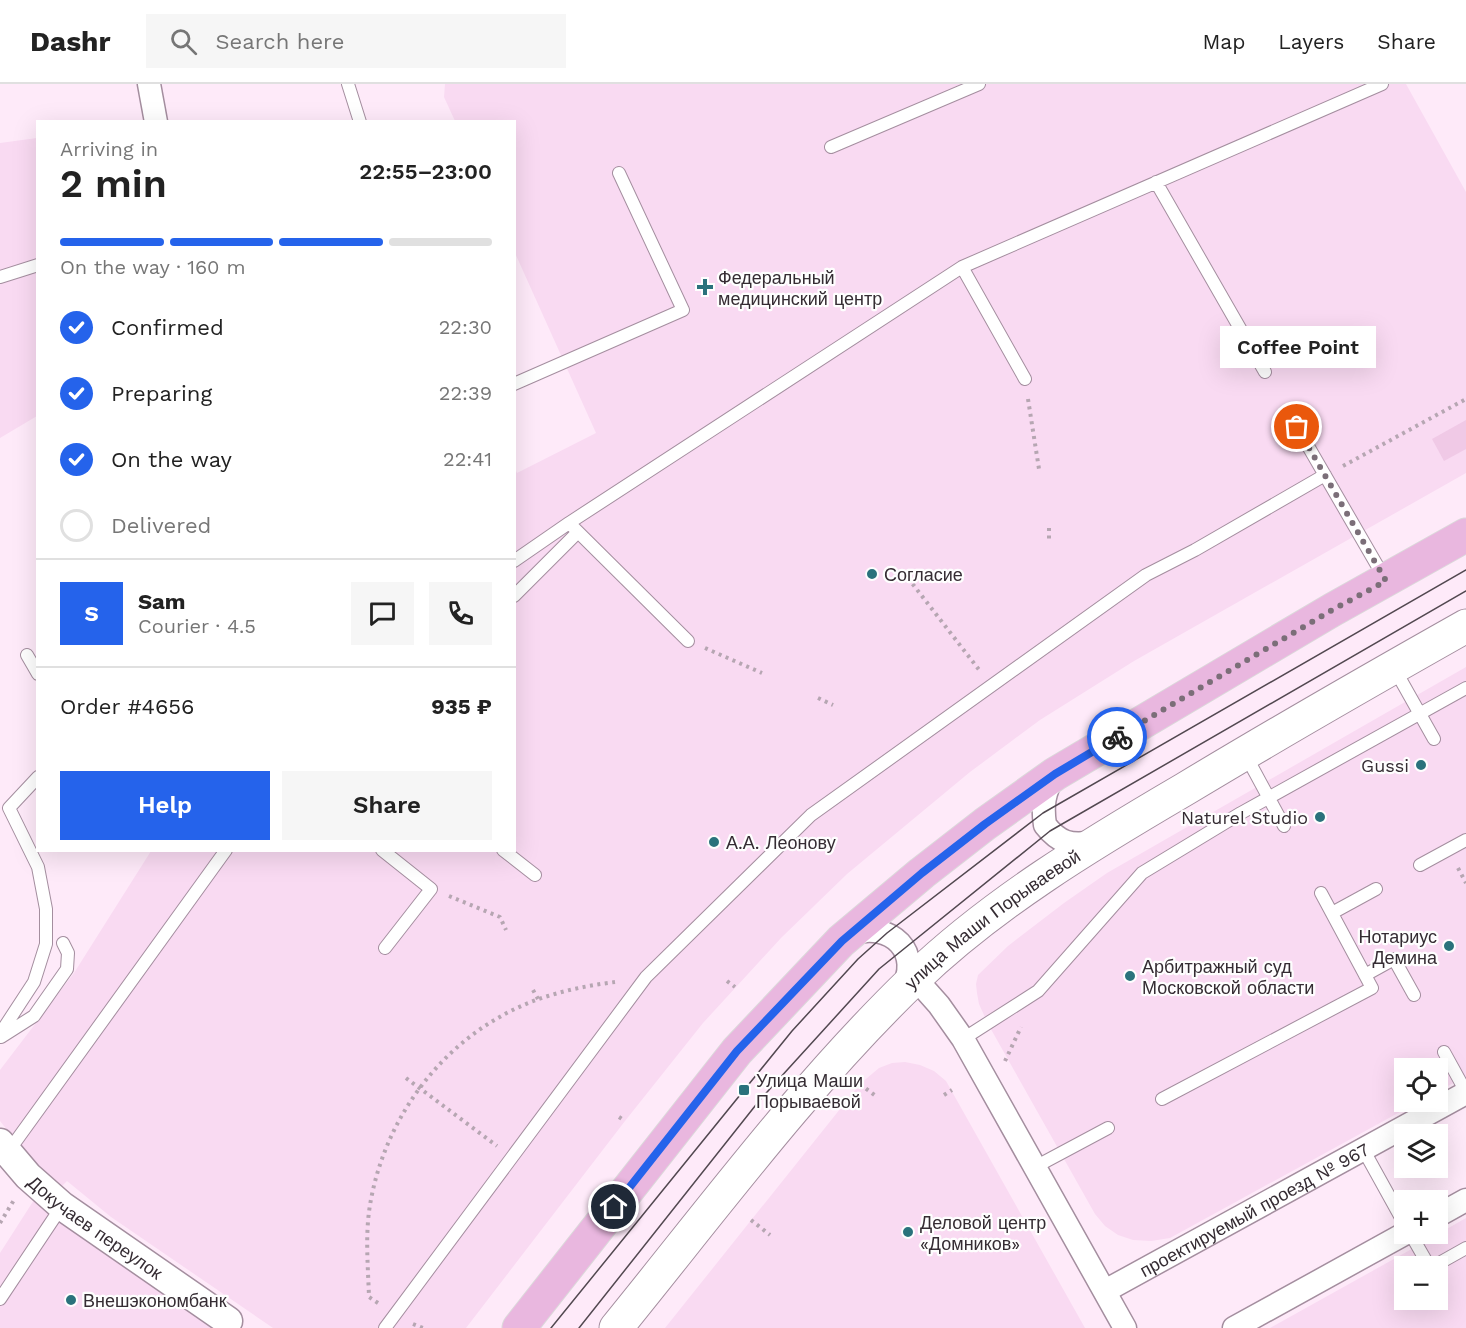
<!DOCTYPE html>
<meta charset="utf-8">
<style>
:root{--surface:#fff;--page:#f6f6f6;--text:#222;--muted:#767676;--line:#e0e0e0;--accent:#2563eb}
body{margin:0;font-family:"Work Sans",sans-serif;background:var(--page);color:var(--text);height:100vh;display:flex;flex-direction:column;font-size:22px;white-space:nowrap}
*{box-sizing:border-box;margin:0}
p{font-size:20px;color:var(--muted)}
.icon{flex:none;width:33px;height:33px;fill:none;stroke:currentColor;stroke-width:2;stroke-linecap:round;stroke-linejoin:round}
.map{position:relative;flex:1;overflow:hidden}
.drawer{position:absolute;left:36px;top:36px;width:480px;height:732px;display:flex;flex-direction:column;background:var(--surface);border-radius:0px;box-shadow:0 6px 24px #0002}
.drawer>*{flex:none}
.controls{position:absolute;left:1394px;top:974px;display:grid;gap:12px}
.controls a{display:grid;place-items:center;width:54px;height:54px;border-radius:0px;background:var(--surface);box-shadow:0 6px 24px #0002;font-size:30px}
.pin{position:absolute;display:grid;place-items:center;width:51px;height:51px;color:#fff;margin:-26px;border:3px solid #fff;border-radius:50%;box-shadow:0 2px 6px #0007}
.courier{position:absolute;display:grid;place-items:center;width:60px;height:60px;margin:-30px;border:4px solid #2563eb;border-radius:50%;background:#fff;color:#222;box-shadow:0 2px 8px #0007}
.bubble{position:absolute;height:42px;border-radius:0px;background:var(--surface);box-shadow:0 6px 24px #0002;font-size:20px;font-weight:600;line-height:42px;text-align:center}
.overview em{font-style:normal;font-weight:600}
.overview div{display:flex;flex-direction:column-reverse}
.overview{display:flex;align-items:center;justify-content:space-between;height:102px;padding:0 24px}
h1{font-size:39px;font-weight:600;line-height:45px}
.bar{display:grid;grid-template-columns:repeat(4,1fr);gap:9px 6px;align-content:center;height:72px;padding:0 24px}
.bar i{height:8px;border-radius:4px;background:var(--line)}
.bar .on{background:var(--accent)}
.bar p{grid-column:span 4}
.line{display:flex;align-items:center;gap:15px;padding:0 24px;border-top:2px solid var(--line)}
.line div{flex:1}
.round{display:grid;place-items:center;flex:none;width:63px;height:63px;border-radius:0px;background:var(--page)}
ol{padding:0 24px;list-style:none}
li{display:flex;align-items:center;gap:18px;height:66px}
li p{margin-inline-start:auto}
li .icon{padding:6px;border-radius:50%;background:var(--accent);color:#fff;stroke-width:4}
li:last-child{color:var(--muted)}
li i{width:33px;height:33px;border:3px solid var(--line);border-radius:50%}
.button{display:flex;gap:12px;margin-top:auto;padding:12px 24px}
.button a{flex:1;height:69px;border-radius:0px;background:var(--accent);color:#fff;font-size:24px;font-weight:600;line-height:69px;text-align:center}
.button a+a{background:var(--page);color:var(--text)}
header{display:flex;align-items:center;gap:36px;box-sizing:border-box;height:84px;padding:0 30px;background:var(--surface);border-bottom:2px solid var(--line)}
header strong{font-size:28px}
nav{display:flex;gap:33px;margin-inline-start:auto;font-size:21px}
.search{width:420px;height:54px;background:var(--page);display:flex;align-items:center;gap:15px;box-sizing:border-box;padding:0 21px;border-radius:0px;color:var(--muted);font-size:22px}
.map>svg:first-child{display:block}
.built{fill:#f9daf2;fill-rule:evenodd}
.green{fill:#f0c9e6}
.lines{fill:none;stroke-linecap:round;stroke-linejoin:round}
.service-casing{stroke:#a48e9f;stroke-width:14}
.minor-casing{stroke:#a48e9f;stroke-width:25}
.tertiary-casing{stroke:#a48e9f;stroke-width:31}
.secondary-casing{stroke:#a48e9f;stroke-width:35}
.primary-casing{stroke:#dbd9da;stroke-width:35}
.path{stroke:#b6a6b2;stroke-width:4;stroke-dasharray:3 4.5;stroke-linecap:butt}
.service{stroke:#fff;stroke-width:12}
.minor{stroke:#fff;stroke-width:22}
.tertiary{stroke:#fff;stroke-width:28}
.secondary{stroke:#fff;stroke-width:33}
.primary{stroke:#e9b7df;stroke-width:33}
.tram{stroke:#524850;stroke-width:1.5}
.done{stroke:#7b6e78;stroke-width:6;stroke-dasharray:0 10.8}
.route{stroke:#2563eb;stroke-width:8}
.poi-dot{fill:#2a727c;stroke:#fefefe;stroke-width:2}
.labels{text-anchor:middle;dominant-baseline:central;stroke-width:4.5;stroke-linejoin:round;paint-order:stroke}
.poi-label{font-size:18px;fill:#352c33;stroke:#fefefe;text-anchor:start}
.street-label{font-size:18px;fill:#352c33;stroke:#fefefe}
</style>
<header>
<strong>Dashr</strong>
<div class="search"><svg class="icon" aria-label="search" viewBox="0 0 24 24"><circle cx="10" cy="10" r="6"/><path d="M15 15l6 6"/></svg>Search here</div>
<nav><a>Map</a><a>Layers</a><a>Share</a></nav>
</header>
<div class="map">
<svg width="1466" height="1244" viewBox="0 0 1466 1244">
<rect width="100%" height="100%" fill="#feeaf9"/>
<path class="built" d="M445,0H1406L1466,108V389L1134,577L1040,636L970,688L847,790L781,854L703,939L625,1037L466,1244H273L111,1133L67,1097L60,1104L27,1071L0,1037V986L74,889L151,767L514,766L515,385L517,389L596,349L515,169L514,38L455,37L444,13Z
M37,54V332L0,354V59Z
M1466,583V992L1437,1008V984H1404V1017H1420L1170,1154L1151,1157L1133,1156L1118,1151L1105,1142L1095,1130L988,940L979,920L977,909L976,900L978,891L1008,862L1064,819L1107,789Z
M905,978L920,981L934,987L946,997L1085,1244H665L860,1000L879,984L892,979Z
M34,1116L220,1244H0V1169Z
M1466,1134V1244H1270L1410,1166ZM1404,1182H1437V1215H1404Z"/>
<path class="green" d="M1466,336V365L1444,377L1432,355Z"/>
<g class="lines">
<g class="service-casing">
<path id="service" d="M348,0L360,38
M831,63L979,0
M1156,98L1265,288
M962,183L1025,295
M0,193L38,181
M514,300L683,226L619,89
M1297,343L1385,495
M569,439L688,557
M514,477L569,439L962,183L1382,0
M514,512L578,448
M27,571L38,590
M1394,584L1434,655
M1245,670L1284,742
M382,766L431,805L385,864
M503,766L535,791
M1420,781L1466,756
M1332,829L1376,805
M1365,891L1394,875L1414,911
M0,950L34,898L46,860V825L38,783L9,724L38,693
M1,953L34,932L67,885L68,869L63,859
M963,955L1038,907L1142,789L1241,729L1466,604
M1444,968L1466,1008
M1162,1015L1372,904L1321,809
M1363,1065L1404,1139
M8,1068L226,766
M1035,1083L1108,1044
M1410,1149L1429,1182
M1434,1182L1466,1164
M0,1215L62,1122
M385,1244L646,893L811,731L1146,491L1195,466L1325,391"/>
</g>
<g class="minor-casing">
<g id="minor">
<path d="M149,0L156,38"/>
<path d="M1054,691C1044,709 1042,721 1045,741C1059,759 1071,762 1093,758"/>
<path d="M851,850C891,836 924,869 901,907"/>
<path d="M915,894L939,921L963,955L1125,1244"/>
<path d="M1437,1132L1466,1116"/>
<path id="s1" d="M1105,1207L1466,1009"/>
<path d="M1234,1244L1406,1149"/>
</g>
</g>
<g class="tertiary-casing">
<g id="tertiary">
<path id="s2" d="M0,1059L28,1092L62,1122L228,1237"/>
</g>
</g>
<g class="secondary-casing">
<g id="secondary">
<path id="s3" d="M616,1244C712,1126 804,1001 914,895C993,819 1091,760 1185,705C1278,649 1372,595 1466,542"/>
</g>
</g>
<g class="primary-casing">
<path id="primary" d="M519,1244L737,967L841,857L922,789L985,740L1055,690L1332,526L1466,451"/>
</g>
<path class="path" d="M1028,315L1039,385
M1343,382L1466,315
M1049,444V456
M908,494L980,587
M705,564L762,589
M818,614L833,621
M1458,784L1466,799
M449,812L500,833L506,846
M727,897L735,903
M533,906L538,915
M1005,977L1021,943
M406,994L497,1062
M860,1000L877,1013
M944,1011L952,1006
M619,1033L625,1037
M751,1136L770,1151
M0,1139L14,1116
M378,1219L369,1213C368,1182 365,1151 370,1121C386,1025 454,941 548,912C570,905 592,901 615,898
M413,1240L423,1244"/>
<use href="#service" class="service"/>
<use href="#minor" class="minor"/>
<use href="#tertiary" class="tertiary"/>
<use href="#secondary" class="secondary"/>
<use href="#primary" class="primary"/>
<path class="tram" d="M551,1244L792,947L858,875L887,849L1043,729L1466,486
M579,1244L759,1017L879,885L1050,747L1466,507"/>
</g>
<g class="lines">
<path class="done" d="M1117,653L1332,526L1386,497L1297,343"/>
<path class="route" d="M614,1123L737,967L842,857L922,789L985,740L1055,690L1117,653"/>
</g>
<g class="poi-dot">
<path d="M702 194h6v6h6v6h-6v6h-6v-6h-6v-6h6z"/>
<circle cx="872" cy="490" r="6"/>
<circle cx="1421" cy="681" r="6"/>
<circle cx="1320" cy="733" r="6"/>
<circle cx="714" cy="758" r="6"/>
<circle cx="1449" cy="862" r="6"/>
<circle cx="1130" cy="892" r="6"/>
<rect x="738" y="1000" width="12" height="12" rx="3"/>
<circle cx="908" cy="1148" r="6"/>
<circle cx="71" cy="1216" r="6"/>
</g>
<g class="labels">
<g class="poi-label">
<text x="718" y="193">Федеральный<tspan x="718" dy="21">медицинский центр</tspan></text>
<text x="884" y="490">Согласие</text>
<text x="1409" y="681" text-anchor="end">Gussi</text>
<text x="1308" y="733" text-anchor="end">Naturel Studio</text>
<text x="726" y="758">А.А. Леонову</text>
<text x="1437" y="852" text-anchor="end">Нотариус<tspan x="1437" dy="21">Демина</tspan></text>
<text x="1142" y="882">Арбитражный суд<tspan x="1142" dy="21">Московской области</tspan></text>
<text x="756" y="996">Улица Маши<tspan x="756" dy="21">Порываевой</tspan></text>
<text x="920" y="1138">Деловой центр<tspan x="920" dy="21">«Домников»</tspan></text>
<text x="83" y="1216">Внешэкономбанк</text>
</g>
<g class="street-label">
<text stroke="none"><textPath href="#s3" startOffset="558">улица Маши Порываевой</textPath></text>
<text stroke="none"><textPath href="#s1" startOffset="170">проектируемый проезд № 967</textPath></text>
<text stroke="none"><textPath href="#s2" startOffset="128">Докучаев переулок</textPath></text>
</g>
</g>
</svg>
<div class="controls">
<a><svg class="icon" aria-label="locate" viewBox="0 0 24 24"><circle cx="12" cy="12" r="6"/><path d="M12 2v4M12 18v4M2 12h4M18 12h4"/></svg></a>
<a><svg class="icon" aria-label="layers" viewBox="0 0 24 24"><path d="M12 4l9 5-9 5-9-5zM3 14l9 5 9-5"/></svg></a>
<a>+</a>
<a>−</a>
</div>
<div class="pin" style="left:1297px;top:343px;background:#ea580c"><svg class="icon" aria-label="bag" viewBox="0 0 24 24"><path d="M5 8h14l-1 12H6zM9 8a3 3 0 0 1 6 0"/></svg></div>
<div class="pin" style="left:614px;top:1123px;background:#1f2937"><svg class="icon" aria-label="home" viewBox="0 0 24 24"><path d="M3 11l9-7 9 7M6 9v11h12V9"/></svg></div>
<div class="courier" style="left:1117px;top:653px"><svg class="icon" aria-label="bike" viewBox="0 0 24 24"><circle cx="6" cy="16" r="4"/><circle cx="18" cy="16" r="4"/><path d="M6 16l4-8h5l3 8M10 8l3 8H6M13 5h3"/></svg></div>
<div class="bubble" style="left:1220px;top:242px;width:156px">Coffee Point</div>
<section class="drawer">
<div class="overview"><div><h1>2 min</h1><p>Arriving in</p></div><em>22:55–23:00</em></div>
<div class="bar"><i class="on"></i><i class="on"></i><i class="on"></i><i></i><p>On the way · 160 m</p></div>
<ol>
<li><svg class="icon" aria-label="check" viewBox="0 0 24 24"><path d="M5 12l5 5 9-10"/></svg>Confirmed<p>22:30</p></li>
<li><svg class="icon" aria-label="check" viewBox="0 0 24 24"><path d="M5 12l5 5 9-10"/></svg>Preparing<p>22:39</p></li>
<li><svg class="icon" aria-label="check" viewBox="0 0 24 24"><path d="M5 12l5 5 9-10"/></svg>On the way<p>22:41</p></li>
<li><i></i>Delivered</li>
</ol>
<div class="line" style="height:108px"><b class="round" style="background:var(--accent);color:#fff">S</b><div><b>Sam</b><p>Courier · 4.5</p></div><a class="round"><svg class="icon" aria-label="chat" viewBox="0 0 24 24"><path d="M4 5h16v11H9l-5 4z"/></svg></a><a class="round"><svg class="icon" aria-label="phone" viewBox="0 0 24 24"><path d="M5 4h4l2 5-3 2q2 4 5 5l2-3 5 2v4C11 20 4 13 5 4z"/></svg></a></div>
<div class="line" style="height:78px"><div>Order #4656</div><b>935 ₽</b></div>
<div class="button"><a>Help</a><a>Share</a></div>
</section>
</div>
